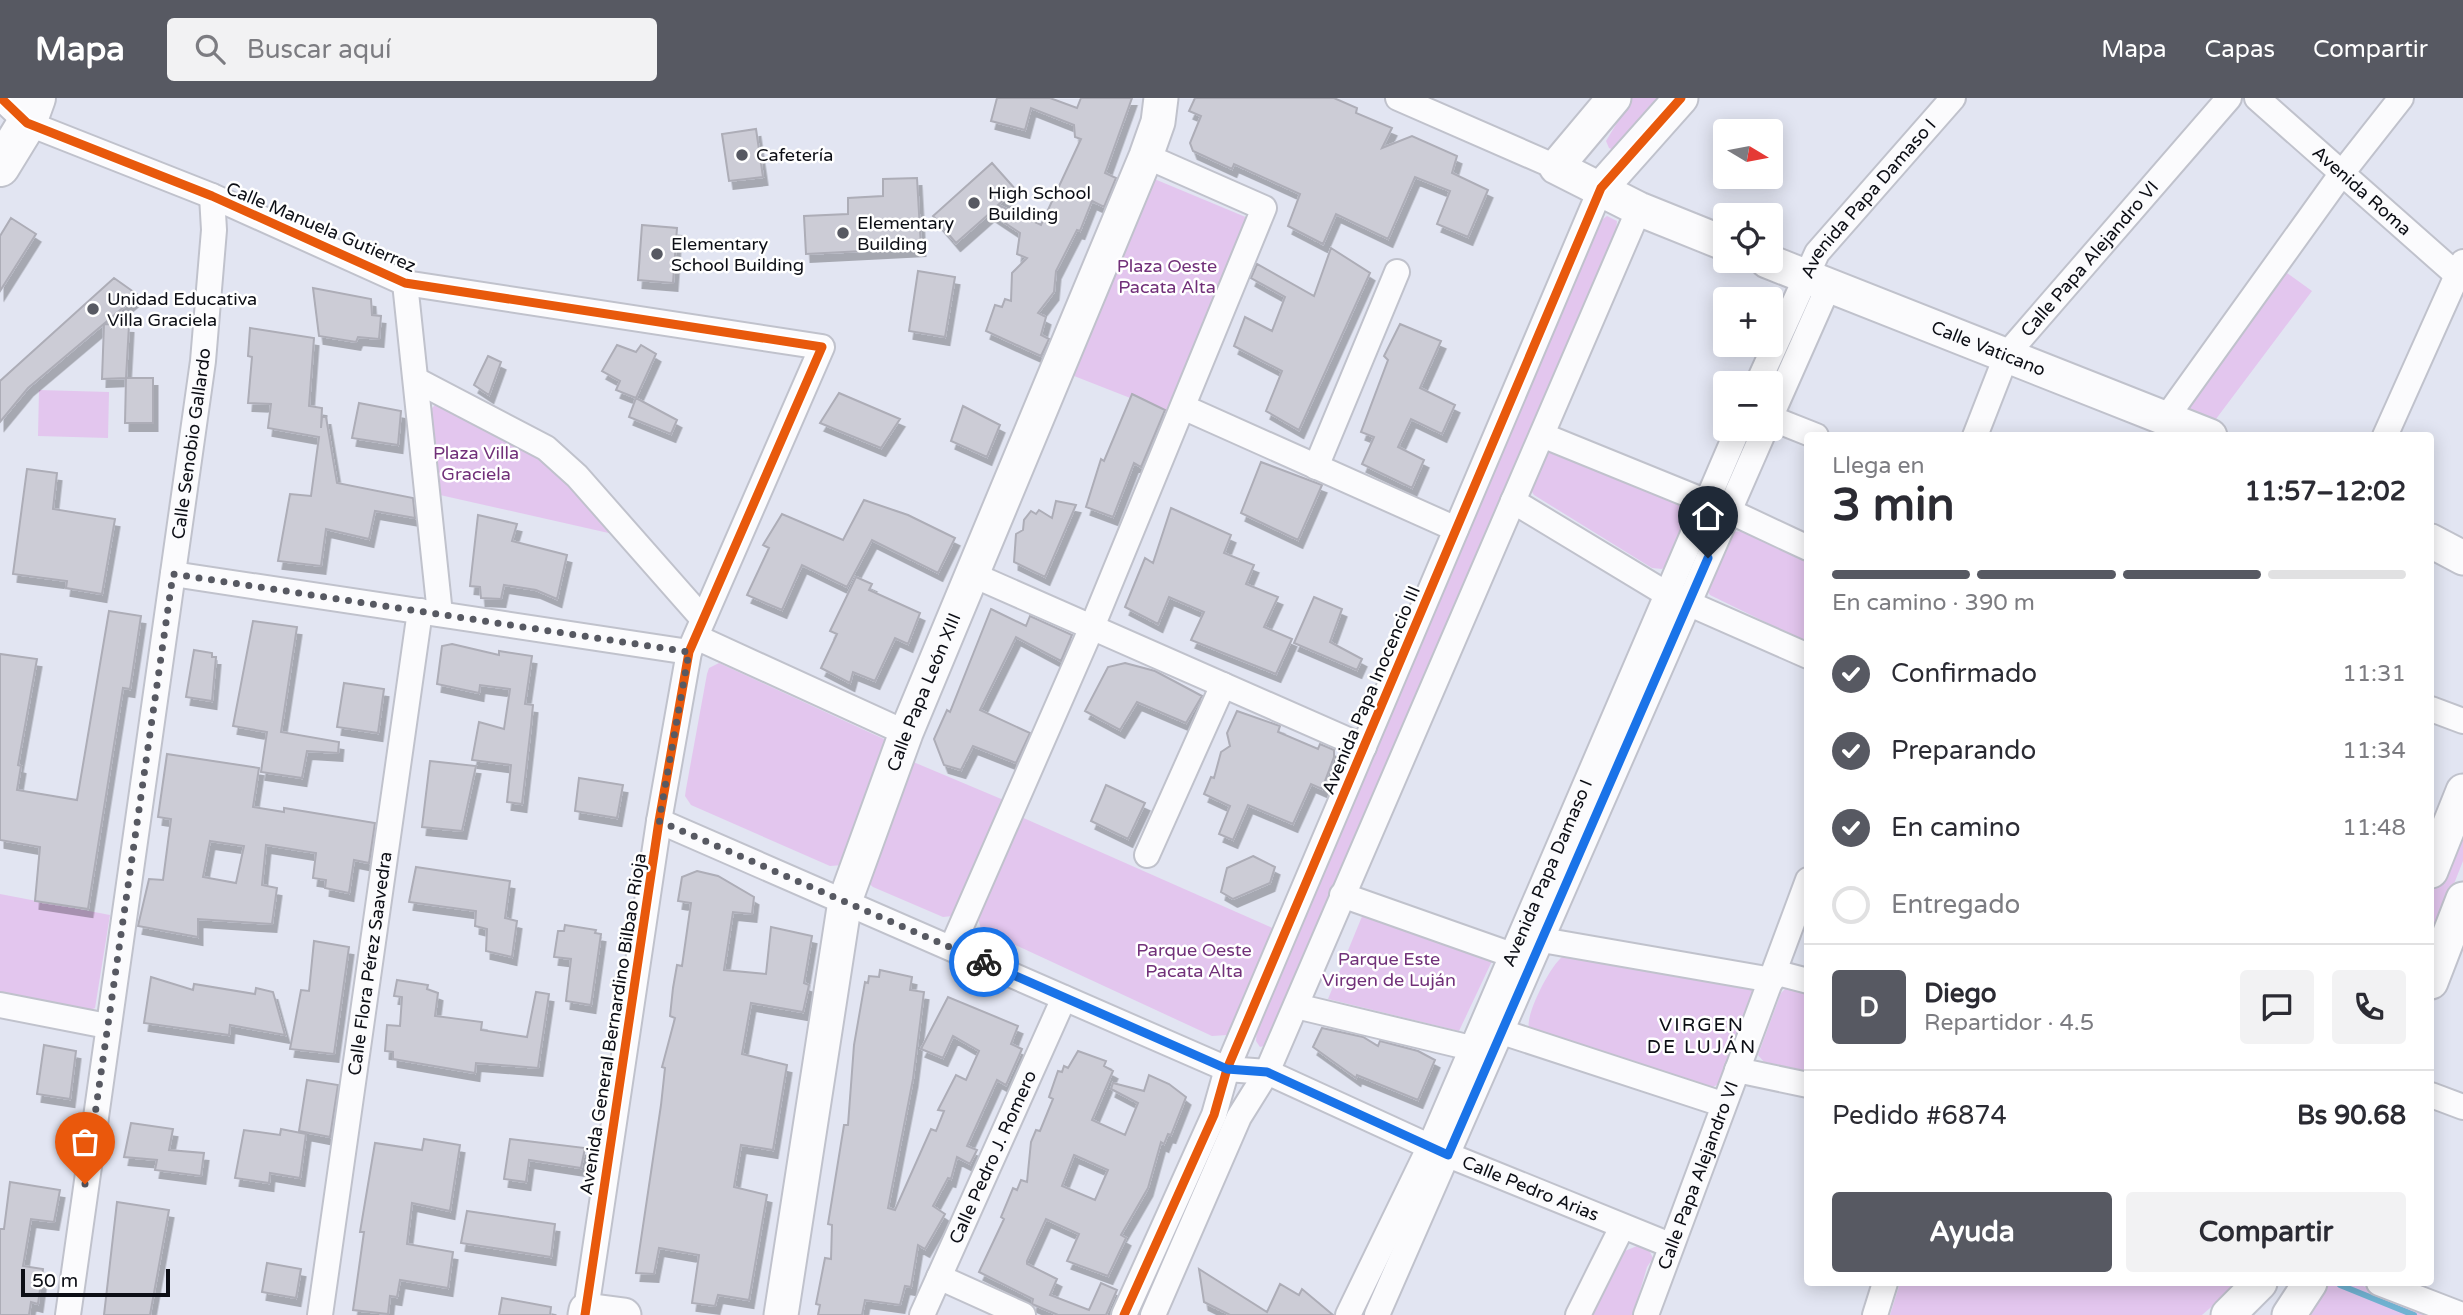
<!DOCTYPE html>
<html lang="es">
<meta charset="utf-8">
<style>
:root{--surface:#fff;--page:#f2f2f3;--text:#2b2b33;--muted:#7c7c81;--line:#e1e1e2;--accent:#575962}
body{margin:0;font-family:"Varela Round",sans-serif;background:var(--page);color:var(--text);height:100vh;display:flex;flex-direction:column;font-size:26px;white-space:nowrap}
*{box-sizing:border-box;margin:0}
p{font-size:23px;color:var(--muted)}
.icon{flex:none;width:38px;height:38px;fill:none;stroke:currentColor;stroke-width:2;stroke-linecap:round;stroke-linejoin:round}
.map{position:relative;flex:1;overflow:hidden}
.sheet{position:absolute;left:1804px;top:334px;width:630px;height:854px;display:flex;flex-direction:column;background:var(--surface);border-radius:7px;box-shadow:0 4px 18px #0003}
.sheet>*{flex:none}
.needle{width:46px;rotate:100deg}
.tools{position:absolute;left:1713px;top:21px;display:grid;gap:14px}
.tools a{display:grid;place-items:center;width:70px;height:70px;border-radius:7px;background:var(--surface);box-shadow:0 4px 18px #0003;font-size:35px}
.scale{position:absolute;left:21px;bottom:18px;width:149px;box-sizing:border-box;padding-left:7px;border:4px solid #0c0e15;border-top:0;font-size:19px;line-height:24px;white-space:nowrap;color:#0c0e15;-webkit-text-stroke:5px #fff;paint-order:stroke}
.pin{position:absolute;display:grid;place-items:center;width:60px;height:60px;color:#fff;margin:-72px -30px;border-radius:50% 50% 50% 0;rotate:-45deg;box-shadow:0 0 7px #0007}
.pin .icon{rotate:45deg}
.courier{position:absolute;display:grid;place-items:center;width:70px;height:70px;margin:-35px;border:5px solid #1a73e8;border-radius:50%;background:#fff;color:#222;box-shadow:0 2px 9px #0007}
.head em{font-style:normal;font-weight:800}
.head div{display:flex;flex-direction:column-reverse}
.head{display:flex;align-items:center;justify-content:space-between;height:119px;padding:0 28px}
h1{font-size:46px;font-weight:800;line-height:52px}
.bar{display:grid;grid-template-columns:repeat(4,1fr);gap:10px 7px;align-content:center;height:84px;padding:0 28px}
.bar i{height:9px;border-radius:5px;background:var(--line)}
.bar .selected{background:var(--accent)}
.bar p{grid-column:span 4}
.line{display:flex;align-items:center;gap:18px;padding:0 28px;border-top:2px solid var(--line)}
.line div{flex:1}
.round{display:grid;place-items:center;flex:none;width:74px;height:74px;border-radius:7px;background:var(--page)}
ol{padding:0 28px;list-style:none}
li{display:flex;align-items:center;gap:21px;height:77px}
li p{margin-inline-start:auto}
li .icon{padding:7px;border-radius:50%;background:var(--accent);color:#fff;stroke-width:4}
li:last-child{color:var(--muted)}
li i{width:38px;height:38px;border:4px solid var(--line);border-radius:50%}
.cta{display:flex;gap:14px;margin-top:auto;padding:14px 28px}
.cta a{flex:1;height:80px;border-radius:7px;background:var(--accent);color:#fff;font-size:28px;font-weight:800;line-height:80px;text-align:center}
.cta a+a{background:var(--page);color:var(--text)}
header{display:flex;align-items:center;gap:42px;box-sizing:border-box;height:98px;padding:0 35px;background:var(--accent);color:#fff}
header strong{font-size:33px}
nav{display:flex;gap:38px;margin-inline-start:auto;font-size:24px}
.search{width:490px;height:63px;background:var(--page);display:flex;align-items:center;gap:18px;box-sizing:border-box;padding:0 24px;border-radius:7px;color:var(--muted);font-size:26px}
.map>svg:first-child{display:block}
.green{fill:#e3c6ee}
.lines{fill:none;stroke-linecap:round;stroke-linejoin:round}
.stream{stroke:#71b3d2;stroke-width:6}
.building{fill:#ccccd6;stroke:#adadb7;stroke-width:2;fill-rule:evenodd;filter:url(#shadow)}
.street-casing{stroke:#c0c2cc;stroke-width:28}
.secondary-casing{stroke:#c0c2cc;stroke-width:37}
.highway-casing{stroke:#c0c2cc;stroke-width:42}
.street{stroke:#fbfbfd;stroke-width:24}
.secondary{stroke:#fbfbfd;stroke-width:33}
.highway{stroke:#fbfbfd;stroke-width:38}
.cycleway-casing{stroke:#fff;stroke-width:13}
.cycleway{stroke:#e8590c;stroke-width:9}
.done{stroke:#575962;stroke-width:7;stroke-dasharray:0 12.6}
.route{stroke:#1a73e8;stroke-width:9}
.poi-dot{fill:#575962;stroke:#fff;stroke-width:2.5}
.labels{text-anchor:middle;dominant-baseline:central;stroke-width:5;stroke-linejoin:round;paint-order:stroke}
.poi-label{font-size:18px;fill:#0c0e15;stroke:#fff;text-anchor:start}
.street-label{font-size:18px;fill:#0c0e15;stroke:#fff}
.park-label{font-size:18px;fill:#713079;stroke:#fff}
.neighbourhood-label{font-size:19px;letter-spacing:2px;fill:#0c0e15;stroke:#fff}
</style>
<header>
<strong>Mapa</strong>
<div class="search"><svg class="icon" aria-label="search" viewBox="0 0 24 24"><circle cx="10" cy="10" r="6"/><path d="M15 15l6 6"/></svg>Buscar aquí</div>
<nav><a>Mapa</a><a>Capas</a><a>Compartir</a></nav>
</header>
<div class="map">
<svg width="2463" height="1217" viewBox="0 0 2463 1217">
<defs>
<filter id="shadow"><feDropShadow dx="4.5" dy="8" stdDeviation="0" flood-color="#0004"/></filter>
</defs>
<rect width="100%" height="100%" fill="#e2e5f2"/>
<path class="green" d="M1632,0H1668L1616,53L1609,50L1606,43Z
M1152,80L1248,120L1166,314L1069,276Z
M1607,118L1617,123L1616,132L1273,935L1268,947L1260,949L1256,943L1257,930L1599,124Z
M2283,172L2312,193L2213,325L2195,318L2189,310L2191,297Z
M39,292L109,294L108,340L38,338Z
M439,303L523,348L553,372L613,436L440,397L431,311Z
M1547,349L1689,410L1690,414L1667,467L1662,471L1652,470L1534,397L1530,391Z
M1743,433L1808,463V545L1710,497L1707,492L1732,434Z
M719,565L886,642L888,650L843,767L830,768L691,707L685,698L686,691L707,576L709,570Z
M911,663L1006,703L953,818L943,819L873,789L866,783Z
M2463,717V763L2431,844V799Z
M1019,718L1277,832L1234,932L1227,937L1212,938L981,831L977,817Z
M0,796L110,817L95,910L88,913L0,899Z
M1363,816L1492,863L1459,933L1328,901Z
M1565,857L1753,890L1755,894L1724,983L1711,990L1529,930C1525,917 1552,863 1565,857Z
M1790,886L1808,890V973L1764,964L1758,957L1781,895Z
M1637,1148L1648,1150L1653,1160L1647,1169L1633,1217H1589L1620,1155Z
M1900,1185H2239L2202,1217H1890Z
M2327,1185H2355L2439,1217H2310Z"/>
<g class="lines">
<path class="stream" d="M2340,1187L2414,1217"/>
</g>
<path class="building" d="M997,0H1050L1077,10L1081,0H1132L1105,75L1116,80L1104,109L1092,103L1080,133L1077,132L1056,173L1054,194L1038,215L1046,219L1041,237L1049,241L1041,258L986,233L995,207L1002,209L1005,201L1011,203L1012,175L1027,160L1017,156L1020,135L990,115L956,145L933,118L992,65L1016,92L998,107L1041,127L1081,41L1075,39L1074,27L1031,10L1025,32L991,23Z
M1195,0H1334L1357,10L1356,15L1392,30L1382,50L1412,38L1457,58L1452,75L1488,92L1468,139L1437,126L1450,93L1415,79L1388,141L1336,116L1323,146L1288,128L1300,96L1234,66L1232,71L1193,53L1190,45L1201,18L1189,13Z
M756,31L763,79L729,83L722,36Z
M917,80L921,150L806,156L804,118L848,116V100L883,98V81Z
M11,120L36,136L0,193V138Z
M642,127L677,130L673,185L638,182Z
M1331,150L1370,175L1299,332L1266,313L1282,273L1234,248L1245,219L1272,233L1285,199L1251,180L1257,166L1314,198Z
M918,173L955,179L945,239L909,233Z
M114,180L138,197L28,290L0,324V283Z
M313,190L371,201L372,217L381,218L379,241L358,239L356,244L319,238Z
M104,226L129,227L126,280L102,281Z
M1400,226L1441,243L1420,290L1455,307L1442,336L1411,321L1398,349L1424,362L1412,390L1362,366L1374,339L1361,334L1388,262L1384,258Z
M250,230L314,240L309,308L322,310L321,330L322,319H326L337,385L413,400L415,420L375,413L369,441L326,431L321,468L278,463L290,396L311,398L319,339L268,330L271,306L248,305L252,259L248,258Z
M617,247L636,254L641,247L656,256L636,300L616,292L620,283L602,273Z
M488,258L501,264L489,297L474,287Z
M126,280H153V325H125Z
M839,295L900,321L881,350L820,325Z
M1132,296L1165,312L1141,369L1134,365L1113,419L1086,409L1101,361L1104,363Z
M636,300L677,322L671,336L629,319Z
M359,305L401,313L398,347L352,340Z
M963,308L1000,327L987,359L951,343Z
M1261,364L1322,387L1298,442L1241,415Z
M27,371L57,375L53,411L115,421L102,496L66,490L67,483L13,476Z
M864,402L908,417L955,440L938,475L872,442L847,489L802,467L782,512L747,497L769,450L763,447L782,416L843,442Z
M1056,403L1076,407L1045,479L1014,464L1016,436L1023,432L1024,422L1031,413L1036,416L1039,412L1052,420Z
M1171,410L1231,437L1224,455L1254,467L1246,486L1278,499L1264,529L1292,541L1276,576L1191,542L1204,514L1169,499L1158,526L1125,509L1145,460L1153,465Z
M478,417L517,426L512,443L567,457L557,501L536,492L504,487L501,501L481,500L480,489L470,488Z
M856,479L872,486L869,492L920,515L908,546L895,540L875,583L853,574L850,585L821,570L837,536L830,533Z
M1314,499L1342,511L1330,544L1362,561L1357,572L1294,545Z
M991,511L1026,528L1030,518L1072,537L1061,563L1016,539L980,612L1030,635L1016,665L973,648L961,672L944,667L934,641L947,612L950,614Z
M109,513L141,518L130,591L123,590L88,811L35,803L40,749L0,742V556L37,561L18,667L21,668L17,692L77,702Z
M253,523L297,529L281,634L339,644L338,655L307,653L302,680L261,674L267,634L233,628Z
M452,546L499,557V553L532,558L525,606L533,607L531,628L522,706L507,704L511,667L472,662L479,624L504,631L510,591L480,587L479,595L437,586L442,548Z
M194,552L212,555V559H216L212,603L186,599Z
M1125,565L1155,573L1202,598L1186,625L1137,604L1120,632L1085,613L1108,569Z
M344,585L384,591L378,635L337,629Z
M1237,613L1280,628L1278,634L1318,651L1320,646L1334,652V659L1322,691L1311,686L1293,726L1248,707L1233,742L1219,736L1230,708L1204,696L1211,679L1214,680L1221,654L1230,648L1227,635Z
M167,656L259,670L253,709L284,714V710L375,725L369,765L354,762L349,795L325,790L326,782L313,780L316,755L266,747L262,787L277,790L272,826L198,821V839L138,828L149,781L163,782L171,721L158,719ZM210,743L244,748L236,785L203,779Z
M430,663L476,668L462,733L422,729Z
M579,680L623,687L617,720L575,713Z
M1106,687L1145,705L1128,741L1091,723Z
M1253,758L1275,769L1270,785L1233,801L1221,794L1227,770Z
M416,769L510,783L505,820L517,823L512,859L486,853L487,831L475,828L476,813L409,804Z
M697,773L718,778L754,799L752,816L733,814L724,872L766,876L771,829L812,838L804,885L809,887L803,914L751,905L742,956L787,967L773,1052L741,1047L734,1089L767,1097L749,1202L718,1197L715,1208L692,1205L699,1157L659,1150L654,1176L636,1175L661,1007L665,970L662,969L675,920L670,918L673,890L677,867L682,868L691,805L678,803L682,779Z
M565,827L596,832L595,835L601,836L591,907L566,903L571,861L554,859L558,833H564Z
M314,843L349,849L334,956L290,951L301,892L309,893Z
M880,872L912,879L910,892L924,894L913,981L888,1110L895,1112L931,1031L936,1033L944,1013L938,1012L956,977L966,982L979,953L953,938L943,960L921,951L948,899L1018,928L1011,946L1022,951L1006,987L997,982L967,1048L977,1052L970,1066L957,1059L951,1081L948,1080L933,1108L945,1116L925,1151L918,1147L911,1189L905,1188L900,1207L865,1202L862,1217H818L820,1207L816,1206L825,1160L831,1161L832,1127L828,1126L844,1027H848L854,947L865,884L868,885L869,878L879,879Z
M151,879L193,892L194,886L255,896L256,890L273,894L285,937L230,927L229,937L144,925Z
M397,882L428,887L427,891L438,895L435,918L482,924L481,932L527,939L536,894L549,896L538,970L476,965L475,975L393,961V954L385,953L387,927L400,928L402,899L394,898Z
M1322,930L1363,939L1378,948L1380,943L1418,953L1435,962L1418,1002L1357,977L1356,980L1313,949Z
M44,947L76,953L70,1001L37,996Z
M1078,953L1106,963L1104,968L1113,973L1092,1022L1125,1037L1138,1005L1111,991L1113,985L1144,993L1149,977L1169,986L1186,999L1171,1037L1168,1036L1164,1046L1161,1044L1148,1090L1121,1137L1126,1140L1108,1178L1067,1163L1079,1136L1046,1121L1027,1163V1166L1057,1181L1050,1197L1089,1212L1101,1185L1117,1192L1106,1217H1058L1032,1206L1033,1201L979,1174L1004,1121L1001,1119L1013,1090L1017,1092L1021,1082L1027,1084L1031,1044L1036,1032L1040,1033L1053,1001L1049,999L1058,973L1062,974L1064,968L1068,970ZM1074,1057L1108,1072L1095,1102L1062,1088Z
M307,982L338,987L330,1039L299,1033Z
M131,1025L173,1031L169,1052L204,1055L201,1078L155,1072L157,1062L124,1059Z
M281,1031L306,1036L300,1080L270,1075L269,1085L235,1080L244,1032L280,1037Z
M424,1041L460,1047L450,1113L412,1105L407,1146L453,1154L448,1190L400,1182L397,1199L390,1198L388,1216L353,1212L364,1134H360L375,1045L422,1052Z
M510,1041L585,1050L581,1070L529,1062L526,1084L504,1081Z
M10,1084L60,1092L54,1124L31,1121L23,1168L43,1171L38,1206L31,1204L29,1217H0V1131H4Z
M117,1104L169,1112L150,1217H104Z
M467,1113L555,1126L551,1159L461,1145Z
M267,1165L301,1171L296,1200L262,1194Z
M1199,1171L1267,1214L1280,1186L1299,1197L1302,1191L1333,1217H1230L1204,1204Z
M502,1200L551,1209L550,1217H499Z"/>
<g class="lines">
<g class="street-casing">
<g id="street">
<path d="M1,0L27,25L212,98L405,185L822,249L689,554L659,723L586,1212"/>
<path d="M1398,0L1556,69"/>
<path id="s1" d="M2257,0L2457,177"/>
<path d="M405,185L440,516"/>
<path d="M418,283L546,350L577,378L703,521"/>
<path id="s2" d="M1758,285L1817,155L1953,0"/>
<path d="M1183,309L1456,431"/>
<path d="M1771,318L1829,187"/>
<path d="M1771,320L1816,338"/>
<path d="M2166,320L2342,75L2401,0"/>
<path d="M1542,337L1729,413L1808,450"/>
<path id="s3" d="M1975,338L2007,256L2229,0"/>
<path d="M2385,338L2463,164"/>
<path d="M1316,369L1397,174"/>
<path d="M1513,403L1665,495L1808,558"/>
<path d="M173,476L689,554"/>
<path d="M971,476L1364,649"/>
<path d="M696,539L906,635"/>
<path d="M2431,611L2463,623"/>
<path id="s4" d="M659,723L1227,971L1267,974L1448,1057L1670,1147"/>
<path d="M1147,757L1223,587"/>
<path d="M1342,797L1512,857"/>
<path d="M1542,842L1772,882"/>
<path d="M952,849L1092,529L1264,110L1146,58"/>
<path d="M1774,874L1808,883"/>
<path d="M0,907L107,928"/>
<path d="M1296,908L1471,950"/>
<path d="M1502,934L1722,1006"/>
<path d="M1737,972L1808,987"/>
<path d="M2431,997L2463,1009"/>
<path d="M939,1179L1023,1217"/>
<path d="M2379,1185L2462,1217"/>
<path id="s5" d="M68,1217L203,263L214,132L212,98"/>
<path id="s6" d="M320,1217L420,513"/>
<path id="s7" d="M922,1217L1064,900"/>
<path d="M1124,1217L1214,1017L1227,971L1601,90"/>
<path d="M1153,1217L1239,1019L1267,974L1639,111"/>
<path id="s8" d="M1348,1217L1430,1048L1738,331"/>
<path d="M1377,1217L1765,331"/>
<path d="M1578,1217L1622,1129"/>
<path id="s9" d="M1646,1217L1808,782"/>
<path d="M1875,1217L1885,1185"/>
</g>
</g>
<g class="secondary-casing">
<g id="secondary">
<path d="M1614,0L1556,69L1639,111L1726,146"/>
<path d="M1601,90L1681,0"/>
<path id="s10" d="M1767,163L2210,338"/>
<path d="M2431,443L2463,460"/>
<path d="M2431,773L2463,693"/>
<path d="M2431,884L2463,801"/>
<path d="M585,1217L586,1212L624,1217"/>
<path id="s11" d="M781,1217L845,803L906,635L1146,58L1158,24L1161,0"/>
<path d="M2228,1217L2260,1185"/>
<path d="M2289,1217L2310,1185"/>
</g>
</g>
<g class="highway-casing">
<path id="highway" d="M0,69L27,25L36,0"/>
</g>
<use href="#street" class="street"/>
<use href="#secondary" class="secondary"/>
<use href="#highway" class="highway"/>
<g class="cycleway-casing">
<path id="cycleway" d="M1,0L27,25L212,98L405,185L822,249L689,554L659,723L585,1217
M1124,1217L1214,1017L1227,971L1601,90L1681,0"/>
</g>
<use href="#cycleway" class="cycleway"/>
</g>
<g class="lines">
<path class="done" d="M85,1086L173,476L689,554L659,723L984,864"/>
<path class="route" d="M984,864L1227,971L1267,974L1448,1057L1708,460"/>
</g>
<g class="poi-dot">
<circle cx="742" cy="57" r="7"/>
<circle cx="974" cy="105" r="7"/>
<circle cx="843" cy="135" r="7"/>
<circle cx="657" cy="156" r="7"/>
<circle cx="93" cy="211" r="7"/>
</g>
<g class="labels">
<g class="poi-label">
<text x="756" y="57">Cafetería</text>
<text x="988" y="95">High School<tspan x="988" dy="21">Building</tspan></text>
<text x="857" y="125">Elementary<tspan x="857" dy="21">Building</tspan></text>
<text x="671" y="146">Elementary<tspan x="671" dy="21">School Building</tspan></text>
<text x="107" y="201">Unidad Educativa<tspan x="107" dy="21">Villa Graciela</tspan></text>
</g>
<g class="street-label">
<text stroke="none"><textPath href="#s1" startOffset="140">Avenida Roma</textPath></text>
<text stroke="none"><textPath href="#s2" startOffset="217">Avenida Papa Damaso I</textPath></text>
<text transform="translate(321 129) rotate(23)">Calle Manuela Gutierrez</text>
<text stroke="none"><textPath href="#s3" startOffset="214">Calle Papa Alejandro VI</textPath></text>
<text stroke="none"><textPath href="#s10" startOffset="238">Calle Vaticano</textPath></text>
<text stroke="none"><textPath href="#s5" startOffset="880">Calle Senobio Gallardo</textPath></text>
<text transform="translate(1371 592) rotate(-67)">Avenida Papa Inocencio III</text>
<text stroke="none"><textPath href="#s11" startOffset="642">Calle Papa León XIII</textPath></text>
<text stroke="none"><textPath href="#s8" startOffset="485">Avenida Papa Damaso I</textPath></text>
<text stroke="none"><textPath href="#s6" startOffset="355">Calle Flora Pérez Saavedra</textPath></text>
<text transform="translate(613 926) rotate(-81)">Avenida General Bernardino Bilbao Rioja</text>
<text stroke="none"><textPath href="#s7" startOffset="173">Calle Pedro J. Romero</textPath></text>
<text stroke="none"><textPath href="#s9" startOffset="149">Calle Papa Alejandro VI</textPath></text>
<text stroke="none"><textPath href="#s4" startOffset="948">Calle Pedro Arias</textPath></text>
</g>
<g class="park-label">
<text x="1167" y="168">Plaza Oeste<tspan x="1167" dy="21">Pacata Alta</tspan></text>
<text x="476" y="355">Plaza Villa<tspan x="476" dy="21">Graciela</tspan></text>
<text x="1194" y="852">Parque Oeste<tspan x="1194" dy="21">Pacata Alta</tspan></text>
<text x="1389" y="861">Parque Este<tspan x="1389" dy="21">Virgen de Luján</tspan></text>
</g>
<g class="neighbourhood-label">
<text x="1702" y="927">VIRGEN<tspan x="1702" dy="22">DE LUJÁN</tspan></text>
</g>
</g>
</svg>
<div class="tools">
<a><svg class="needle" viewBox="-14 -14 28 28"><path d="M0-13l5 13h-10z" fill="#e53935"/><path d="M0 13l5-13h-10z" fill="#7c7c81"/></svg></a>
<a><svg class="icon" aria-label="locate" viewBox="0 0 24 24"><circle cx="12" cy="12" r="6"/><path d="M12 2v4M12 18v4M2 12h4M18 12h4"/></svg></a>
<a>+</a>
<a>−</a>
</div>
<div class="scale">50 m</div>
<div class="pin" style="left:85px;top:1086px;background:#ea580c"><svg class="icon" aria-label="bag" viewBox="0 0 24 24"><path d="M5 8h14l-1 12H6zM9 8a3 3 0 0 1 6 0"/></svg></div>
<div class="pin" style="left:1708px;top:460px;background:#1f2937"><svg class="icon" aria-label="home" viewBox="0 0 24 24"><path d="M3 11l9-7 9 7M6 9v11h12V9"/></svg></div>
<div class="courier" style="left:984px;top:864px"><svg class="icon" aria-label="bike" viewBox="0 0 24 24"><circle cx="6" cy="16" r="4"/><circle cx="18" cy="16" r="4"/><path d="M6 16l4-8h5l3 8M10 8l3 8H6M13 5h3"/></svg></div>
<section class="sheet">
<div class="head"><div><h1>3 min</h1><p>Llega en</p></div><em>11:57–12:02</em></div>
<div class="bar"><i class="selected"></i><i class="selected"></i><i class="selected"></i><i></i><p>En camino · 390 m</p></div>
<ol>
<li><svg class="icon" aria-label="check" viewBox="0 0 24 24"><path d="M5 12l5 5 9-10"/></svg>Confirmado<p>11:31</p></li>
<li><svg class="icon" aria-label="check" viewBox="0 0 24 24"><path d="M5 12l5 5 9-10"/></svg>Preparando<p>11:34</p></li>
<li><svg class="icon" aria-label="check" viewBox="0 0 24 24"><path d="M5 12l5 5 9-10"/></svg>En camino<p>11:48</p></li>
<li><i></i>Entregado</li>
</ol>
<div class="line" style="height:126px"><b class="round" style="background:var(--accent);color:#fff">D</b><div><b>Diego</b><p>Repartidor · 4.5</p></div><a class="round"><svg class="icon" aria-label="chat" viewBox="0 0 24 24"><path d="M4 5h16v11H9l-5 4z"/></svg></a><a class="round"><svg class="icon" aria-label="phone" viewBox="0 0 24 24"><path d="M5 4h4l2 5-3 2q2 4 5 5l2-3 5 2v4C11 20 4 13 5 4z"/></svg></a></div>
<div class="line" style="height:91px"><div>Pedido #6874</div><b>Bs 90.68</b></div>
<div class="cta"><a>Ayuda</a><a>Compartir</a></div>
</section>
</div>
